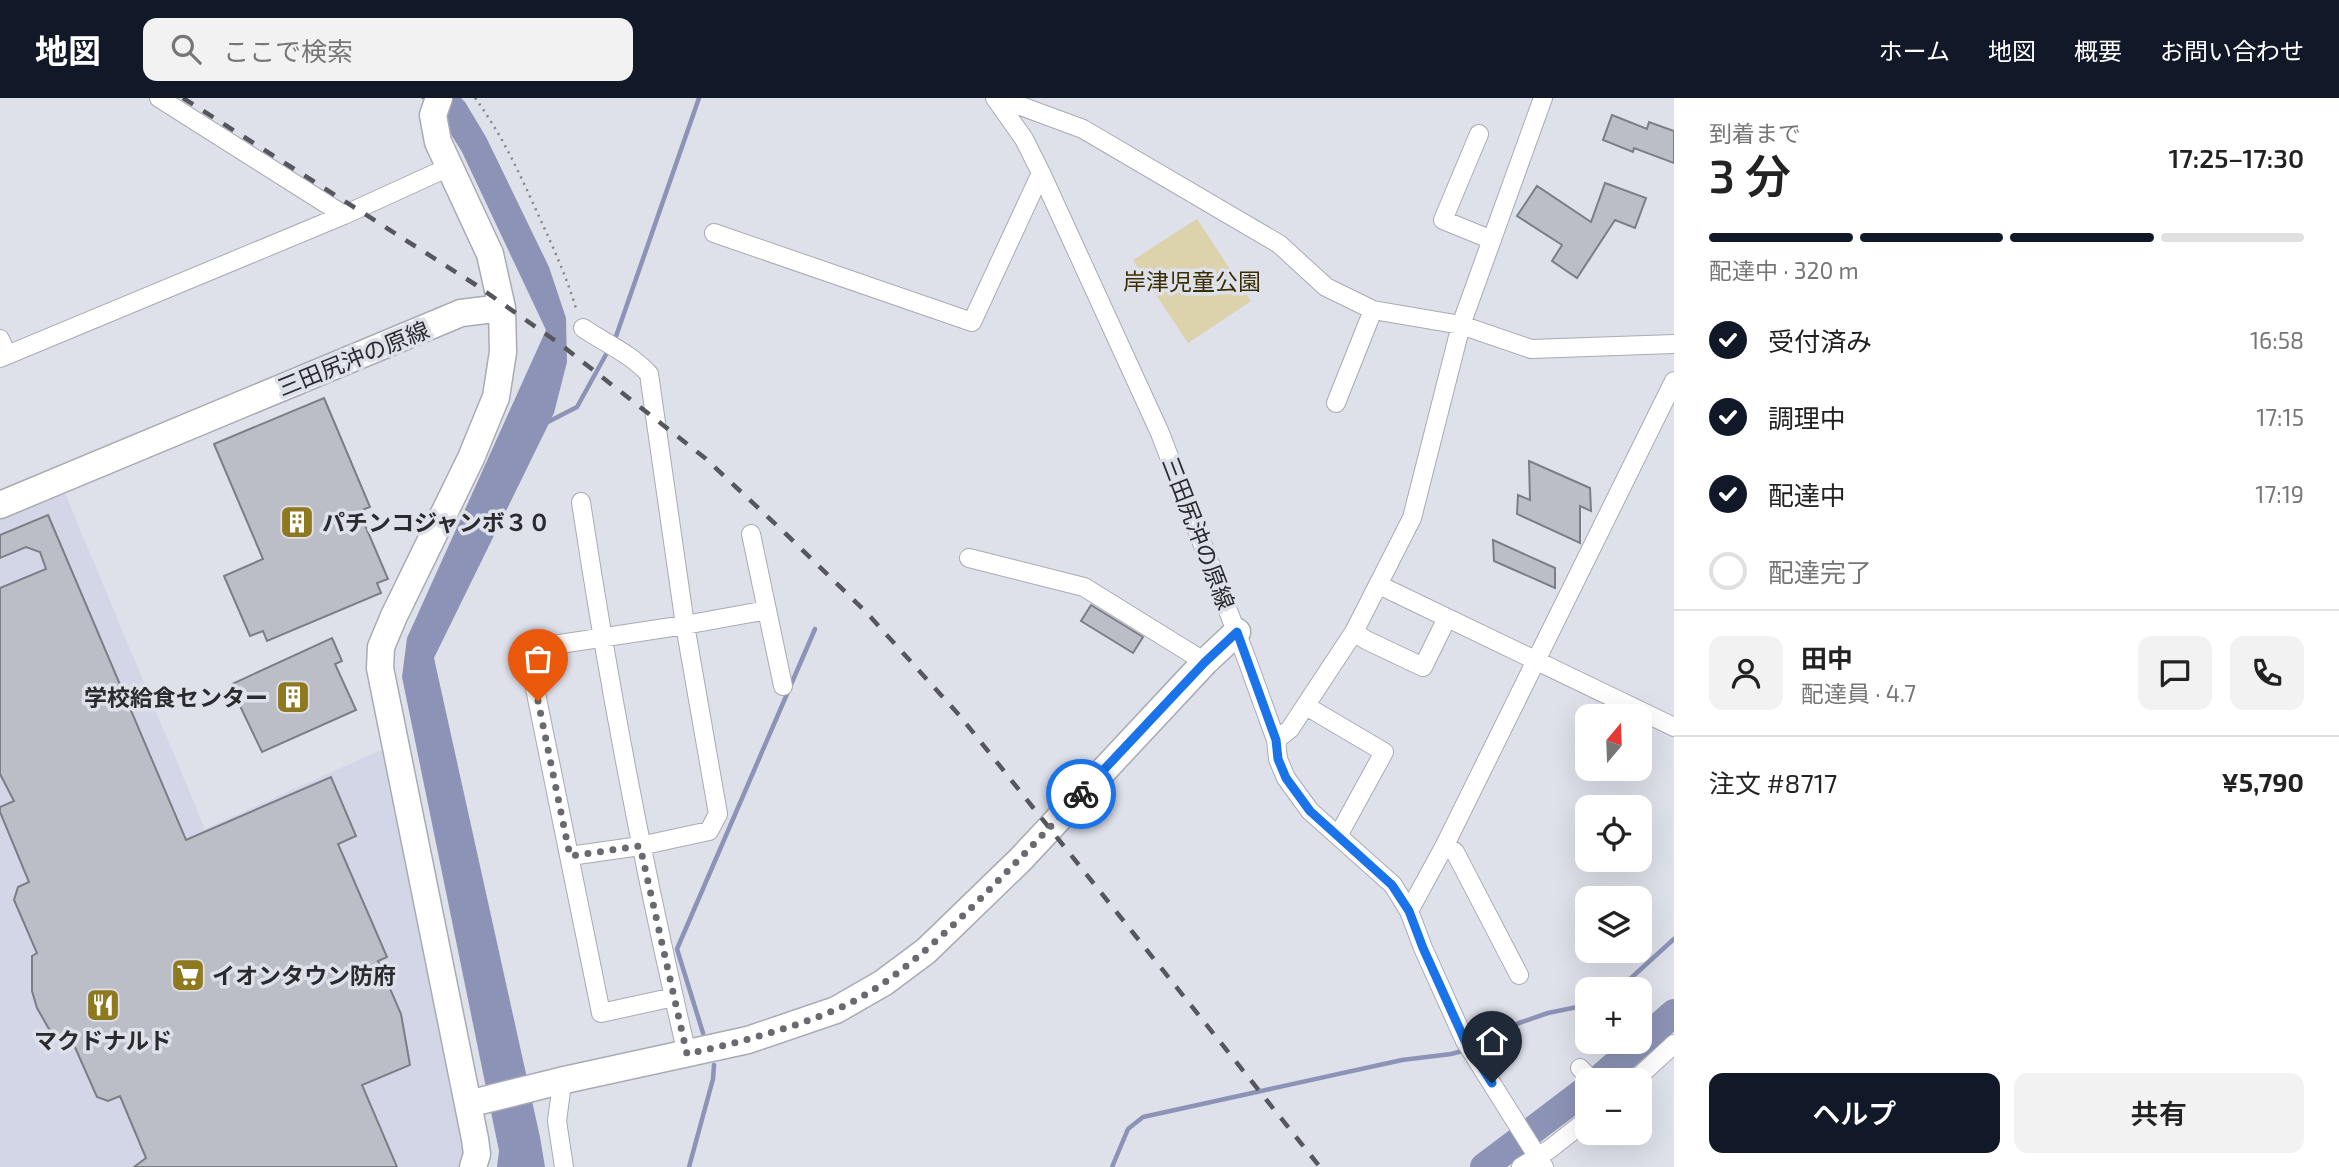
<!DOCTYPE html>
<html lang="ja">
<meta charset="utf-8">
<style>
:root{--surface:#fff;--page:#f2f2f2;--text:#222;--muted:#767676;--line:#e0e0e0;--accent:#111827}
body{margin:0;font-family:"Exo 2","Noto Sans JP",sans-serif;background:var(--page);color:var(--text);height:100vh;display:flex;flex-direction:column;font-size:26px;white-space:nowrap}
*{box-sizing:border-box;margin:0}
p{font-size:23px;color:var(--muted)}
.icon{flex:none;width:38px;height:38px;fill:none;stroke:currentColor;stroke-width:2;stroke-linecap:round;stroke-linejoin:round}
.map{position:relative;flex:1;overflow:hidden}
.drawer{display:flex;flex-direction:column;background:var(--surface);width:665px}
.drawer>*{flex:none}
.needle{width:46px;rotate:19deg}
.fabs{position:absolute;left:1575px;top:606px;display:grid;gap:14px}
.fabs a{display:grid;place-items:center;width:77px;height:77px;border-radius:14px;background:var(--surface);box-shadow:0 7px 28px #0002;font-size:35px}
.pin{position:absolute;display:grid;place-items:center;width:60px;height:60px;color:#fff;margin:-72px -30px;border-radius:50% 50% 50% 0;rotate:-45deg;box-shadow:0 0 7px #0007}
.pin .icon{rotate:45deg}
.courier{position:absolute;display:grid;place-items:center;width:70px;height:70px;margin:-35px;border:5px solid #1a73e8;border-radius:50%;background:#fff;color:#222;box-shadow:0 2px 9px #0007}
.headline em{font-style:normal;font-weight:600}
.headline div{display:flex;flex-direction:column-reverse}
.headline{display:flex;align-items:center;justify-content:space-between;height:119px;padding:0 35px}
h1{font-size:46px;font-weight:600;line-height:52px}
.bar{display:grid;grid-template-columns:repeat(4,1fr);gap:10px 7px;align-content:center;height:84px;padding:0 35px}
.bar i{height:9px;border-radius:5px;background:var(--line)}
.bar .selected{background:var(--accent)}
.bar p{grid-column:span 4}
.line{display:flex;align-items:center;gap:18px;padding:0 35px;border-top:2px solid var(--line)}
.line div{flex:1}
.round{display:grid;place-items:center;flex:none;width:74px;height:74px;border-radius:14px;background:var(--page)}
ol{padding:0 35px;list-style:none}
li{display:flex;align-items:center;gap:21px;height:77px}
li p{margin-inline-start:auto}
li .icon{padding:7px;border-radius:50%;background:var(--accent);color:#fff;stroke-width:4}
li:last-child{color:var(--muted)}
li i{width:38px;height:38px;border:4px solid var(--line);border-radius:50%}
.action{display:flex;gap:14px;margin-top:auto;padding:14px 35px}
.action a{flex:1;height:80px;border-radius:14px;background:var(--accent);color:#fff;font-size:28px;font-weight:600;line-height:80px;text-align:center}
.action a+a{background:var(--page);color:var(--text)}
header{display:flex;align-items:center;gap:42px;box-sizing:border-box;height:98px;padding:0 35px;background:var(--accent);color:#fff}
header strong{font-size:33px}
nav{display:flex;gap:38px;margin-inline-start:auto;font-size:24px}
.search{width:490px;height:63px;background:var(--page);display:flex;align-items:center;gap:18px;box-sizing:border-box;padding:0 24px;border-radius:14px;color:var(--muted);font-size:26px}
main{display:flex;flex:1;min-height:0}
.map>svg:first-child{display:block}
.built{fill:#d3d6e7}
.green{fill:#dcd2ac}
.water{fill:#8d93b6}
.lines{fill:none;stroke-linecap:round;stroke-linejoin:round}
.stream{stroke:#8d93b6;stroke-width:4.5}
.river{stroke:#8d93b6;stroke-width:28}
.building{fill:#bcbec7;stroke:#7c7d86;stroke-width:2}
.street-casing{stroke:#a9abb4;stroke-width:20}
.secondary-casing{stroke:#a9abb4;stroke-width:29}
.path{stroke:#83848b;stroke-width:2.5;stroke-dasharray:2 5;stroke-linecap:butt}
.street{stroke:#fff;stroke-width:18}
.secondary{stroke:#fff;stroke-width:26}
.rail{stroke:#56575c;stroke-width:4.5;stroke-dasharray:12 12;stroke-linecap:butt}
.done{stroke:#696a70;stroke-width:7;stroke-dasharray:0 12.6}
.route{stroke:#1a73e8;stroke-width:9}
.labels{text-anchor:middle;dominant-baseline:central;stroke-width:7;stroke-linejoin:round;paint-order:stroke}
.park-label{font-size:23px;fill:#3a2e00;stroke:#dee0ea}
.street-label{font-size:23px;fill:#2a2b2f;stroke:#dee0ea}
.poi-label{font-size:23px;font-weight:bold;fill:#2a2b2f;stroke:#dee0ea;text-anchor:start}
</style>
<header>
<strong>地図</strong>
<div class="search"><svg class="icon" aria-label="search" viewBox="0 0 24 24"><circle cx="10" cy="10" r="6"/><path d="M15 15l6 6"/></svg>ここで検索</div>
<nav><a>ホーム</a><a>地図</a><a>概要</a><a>お問い合わせ</a></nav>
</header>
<main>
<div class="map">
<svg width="1674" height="1069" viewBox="0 0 1674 1069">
<rect width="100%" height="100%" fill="#dee0ea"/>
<path class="built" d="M59,381L205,731L394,646L473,1069H0V406Z"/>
<path class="green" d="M1197,121L1251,203L1188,245L1133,162Z"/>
<path class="water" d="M421,0H461L465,4L486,39L549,169L566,220L567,264L554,315L434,560L540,1039L545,1069H497L499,1053L402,579L407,540L546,232L462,54L436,12Z"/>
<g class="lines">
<path class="stream" d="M614,244L699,0
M544,326L577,309L609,251
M1615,891L1630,881L1674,841
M703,935L677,851L815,531
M1474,949L1519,925L1548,915L1587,907
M689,1069L713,981L714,967
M1112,1069L1128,1031L1143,1019L1402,962L1451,956L1466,952"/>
<path class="river" d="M1598,982L1674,915
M1484,1069L1587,991"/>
</g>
<path class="building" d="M1612,17L1647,31L1649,24L1674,33V65L1634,50L1633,54L1603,42Z
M1605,85L1646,100L1635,130L1615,122L1577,180L1552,163L1562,147L1517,118L1537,88L1591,124Z
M324,300L370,409L359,413L388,481L377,485L381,495L267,543L263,533L250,538L224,478L263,461L214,346Z
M1529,363L1590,390L1591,413L1580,408V445L1517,416L1518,397L1530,402Z
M48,417L186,742L331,679L356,738L338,746L387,859L378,863L401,916L410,967L362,987L397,1069H134L146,1060L120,998L108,1003L97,999L74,947L70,948L49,931L37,910L32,893V858L37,855L14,802L18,789L29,784L0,714V709L14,703L0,676V490L46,471L40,454L26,449L0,460V437Z
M1493,442L1555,470V490L1494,463Z
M1091,507L1143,539L1133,555L1081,523Z
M332,540L342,563L335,566L356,612L262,654L230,587Z"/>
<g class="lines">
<g class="street-casing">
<path id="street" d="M159,0L344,117
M995,0L1024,41L1041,75L1160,335L1247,562L1276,642L1278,661L1286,680L1310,713L1393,787L1409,813L1423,850L1465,943L1544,1069
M999,0L1083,31L1279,146L1326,189L1373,212L1461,227L1531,251L1674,246
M1479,36L1443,122L1492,142
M714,135L972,224L1041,75
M0,241L7,257
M0,260L344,117L449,69
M1336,305L1373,212
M581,404C609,590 644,773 687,956
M751,436L783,588
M969,460L1084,489L1205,564
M1379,487L1674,629
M1354,534L1366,542L1423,569L1447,520
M1306,608L1384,654L1338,738
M1276,642L1290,631L1354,534L1412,420L1461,227L1543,0
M1445,747L1455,754L1519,877
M570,758L640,748L709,733L718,716L685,527L649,276C631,256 605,245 583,230
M1409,813L1445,747L1674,283
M674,899L601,915L527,551L685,527L767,512
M1580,970L1591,982
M1635,982L1674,946
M560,983L561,993L557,1023L564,1069
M1521,1069L1550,1051L1587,1022"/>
</g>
<g class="secondary-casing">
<path id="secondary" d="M439,0L433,17L438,44L490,156L502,210L503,254L496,299L471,360L394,518L381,549L380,570L475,1041L477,1056L473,1069
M0,407L461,215L502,210
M468,1006L560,983L748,942L836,912L883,885L926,853L1021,761L1205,564L1237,534"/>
</g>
<path class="path" d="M475,0C501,35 519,74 537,114C552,147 567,179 577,214"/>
<use href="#street" class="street"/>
<use href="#secondary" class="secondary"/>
<path class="rail" d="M183,0L476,187L560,246L705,360L786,436L866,514L960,618L1320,1069"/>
</g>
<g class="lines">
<path class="done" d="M538,603L570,758L640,748L687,956C737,945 787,932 835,912C887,890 930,849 970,811C1008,773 1045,735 1081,696"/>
<path class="route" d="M1081,696L1205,564L1237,534L1276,642L1278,661L1286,680L1310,713L1392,787L1409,813L1423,850L1465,943L1492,985"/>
</g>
<defs>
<g id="building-square" transform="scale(1.75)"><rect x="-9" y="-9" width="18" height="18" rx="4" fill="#8f791e" stroke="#dee0ea"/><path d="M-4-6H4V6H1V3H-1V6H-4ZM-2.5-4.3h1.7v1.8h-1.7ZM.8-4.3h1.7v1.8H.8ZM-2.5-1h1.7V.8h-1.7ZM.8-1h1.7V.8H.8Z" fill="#fff"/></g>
<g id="supermarket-square" transform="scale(1.75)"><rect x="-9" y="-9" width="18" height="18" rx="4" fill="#8f791e" stroke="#dee0ea"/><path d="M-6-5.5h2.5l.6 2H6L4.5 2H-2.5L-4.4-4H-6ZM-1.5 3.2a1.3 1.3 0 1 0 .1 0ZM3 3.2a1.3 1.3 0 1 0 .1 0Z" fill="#fff"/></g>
<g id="restaurant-square" transform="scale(1.75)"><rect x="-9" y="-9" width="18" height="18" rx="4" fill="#8f791e" stroke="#dee0ea"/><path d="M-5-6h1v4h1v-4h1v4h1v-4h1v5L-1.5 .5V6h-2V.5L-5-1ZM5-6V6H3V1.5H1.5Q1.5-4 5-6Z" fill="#fff"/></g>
</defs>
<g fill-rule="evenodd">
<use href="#building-square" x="297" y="424"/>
<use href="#building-square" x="293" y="599"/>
<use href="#supermarket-square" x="188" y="877"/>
<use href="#restaurant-square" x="103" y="907"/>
</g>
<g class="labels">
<g class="park-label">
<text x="1192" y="183">岸津児童公園</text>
</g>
<g class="street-label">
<text transform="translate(353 260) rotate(-22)">三田尻沖の原線</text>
<text transform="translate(1199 435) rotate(69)">三田尻沖の原線</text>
</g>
<g class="poi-label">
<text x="322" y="424">パチンコジャンボ３０</text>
<text x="268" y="599" text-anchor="end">学校給食センター</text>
<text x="212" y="877">イオンタウン防府</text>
<text x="103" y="942" text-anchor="middle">マクドナルド</text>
</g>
</g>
</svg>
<div class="fabs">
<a><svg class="needle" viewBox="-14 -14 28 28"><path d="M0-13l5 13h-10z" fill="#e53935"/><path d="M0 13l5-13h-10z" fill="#767676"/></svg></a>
<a><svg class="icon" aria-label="locate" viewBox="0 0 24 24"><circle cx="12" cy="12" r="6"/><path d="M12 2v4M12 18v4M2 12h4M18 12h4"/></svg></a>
<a><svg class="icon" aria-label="layers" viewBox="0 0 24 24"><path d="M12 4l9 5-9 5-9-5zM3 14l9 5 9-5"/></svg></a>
<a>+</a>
<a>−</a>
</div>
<div class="pin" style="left:538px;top:603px;background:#ea580c"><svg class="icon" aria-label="bag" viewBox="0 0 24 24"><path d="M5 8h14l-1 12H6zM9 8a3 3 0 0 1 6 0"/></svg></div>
<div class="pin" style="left:1492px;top:985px;background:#1f2937"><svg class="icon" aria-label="home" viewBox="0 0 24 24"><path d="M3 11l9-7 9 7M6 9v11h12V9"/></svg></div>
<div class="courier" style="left:1081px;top:696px"><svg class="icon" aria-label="bike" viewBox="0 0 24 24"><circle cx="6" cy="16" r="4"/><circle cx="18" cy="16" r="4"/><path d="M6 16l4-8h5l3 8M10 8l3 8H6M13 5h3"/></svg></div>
</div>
<section class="drawer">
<div class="headline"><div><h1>3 分</h1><p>到着まで</p></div><em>17:25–17:30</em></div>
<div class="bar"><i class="selected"></i><i class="selected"></i><i class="selected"></i><i></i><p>配達中 · 320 m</p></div>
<ol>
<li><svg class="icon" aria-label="check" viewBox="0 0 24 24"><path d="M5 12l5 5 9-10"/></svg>受付済み<p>16:58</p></li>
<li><svg class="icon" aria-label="check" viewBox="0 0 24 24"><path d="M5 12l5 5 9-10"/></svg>調理中<p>17:15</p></li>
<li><svg class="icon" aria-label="check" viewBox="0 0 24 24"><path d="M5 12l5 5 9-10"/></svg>配達中<p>17:19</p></li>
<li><i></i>配達完了</li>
</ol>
<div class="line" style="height:126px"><a class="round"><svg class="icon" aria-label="person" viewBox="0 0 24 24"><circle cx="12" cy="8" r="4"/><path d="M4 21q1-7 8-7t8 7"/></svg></a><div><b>田中</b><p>配達員 · 4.7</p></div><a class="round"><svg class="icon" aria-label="chat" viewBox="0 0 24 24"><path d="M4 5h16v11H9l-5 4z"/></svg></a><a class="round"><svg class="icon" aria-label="phone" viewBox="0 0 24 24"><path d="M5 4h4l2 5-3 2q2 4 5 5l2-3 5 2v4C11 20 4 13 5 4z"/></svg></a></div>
<div class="line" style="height:91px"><div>注文 #8717</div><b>¥5,790</b></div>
<div class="action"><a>ヘルプ</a><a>共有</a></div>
</section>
</main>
